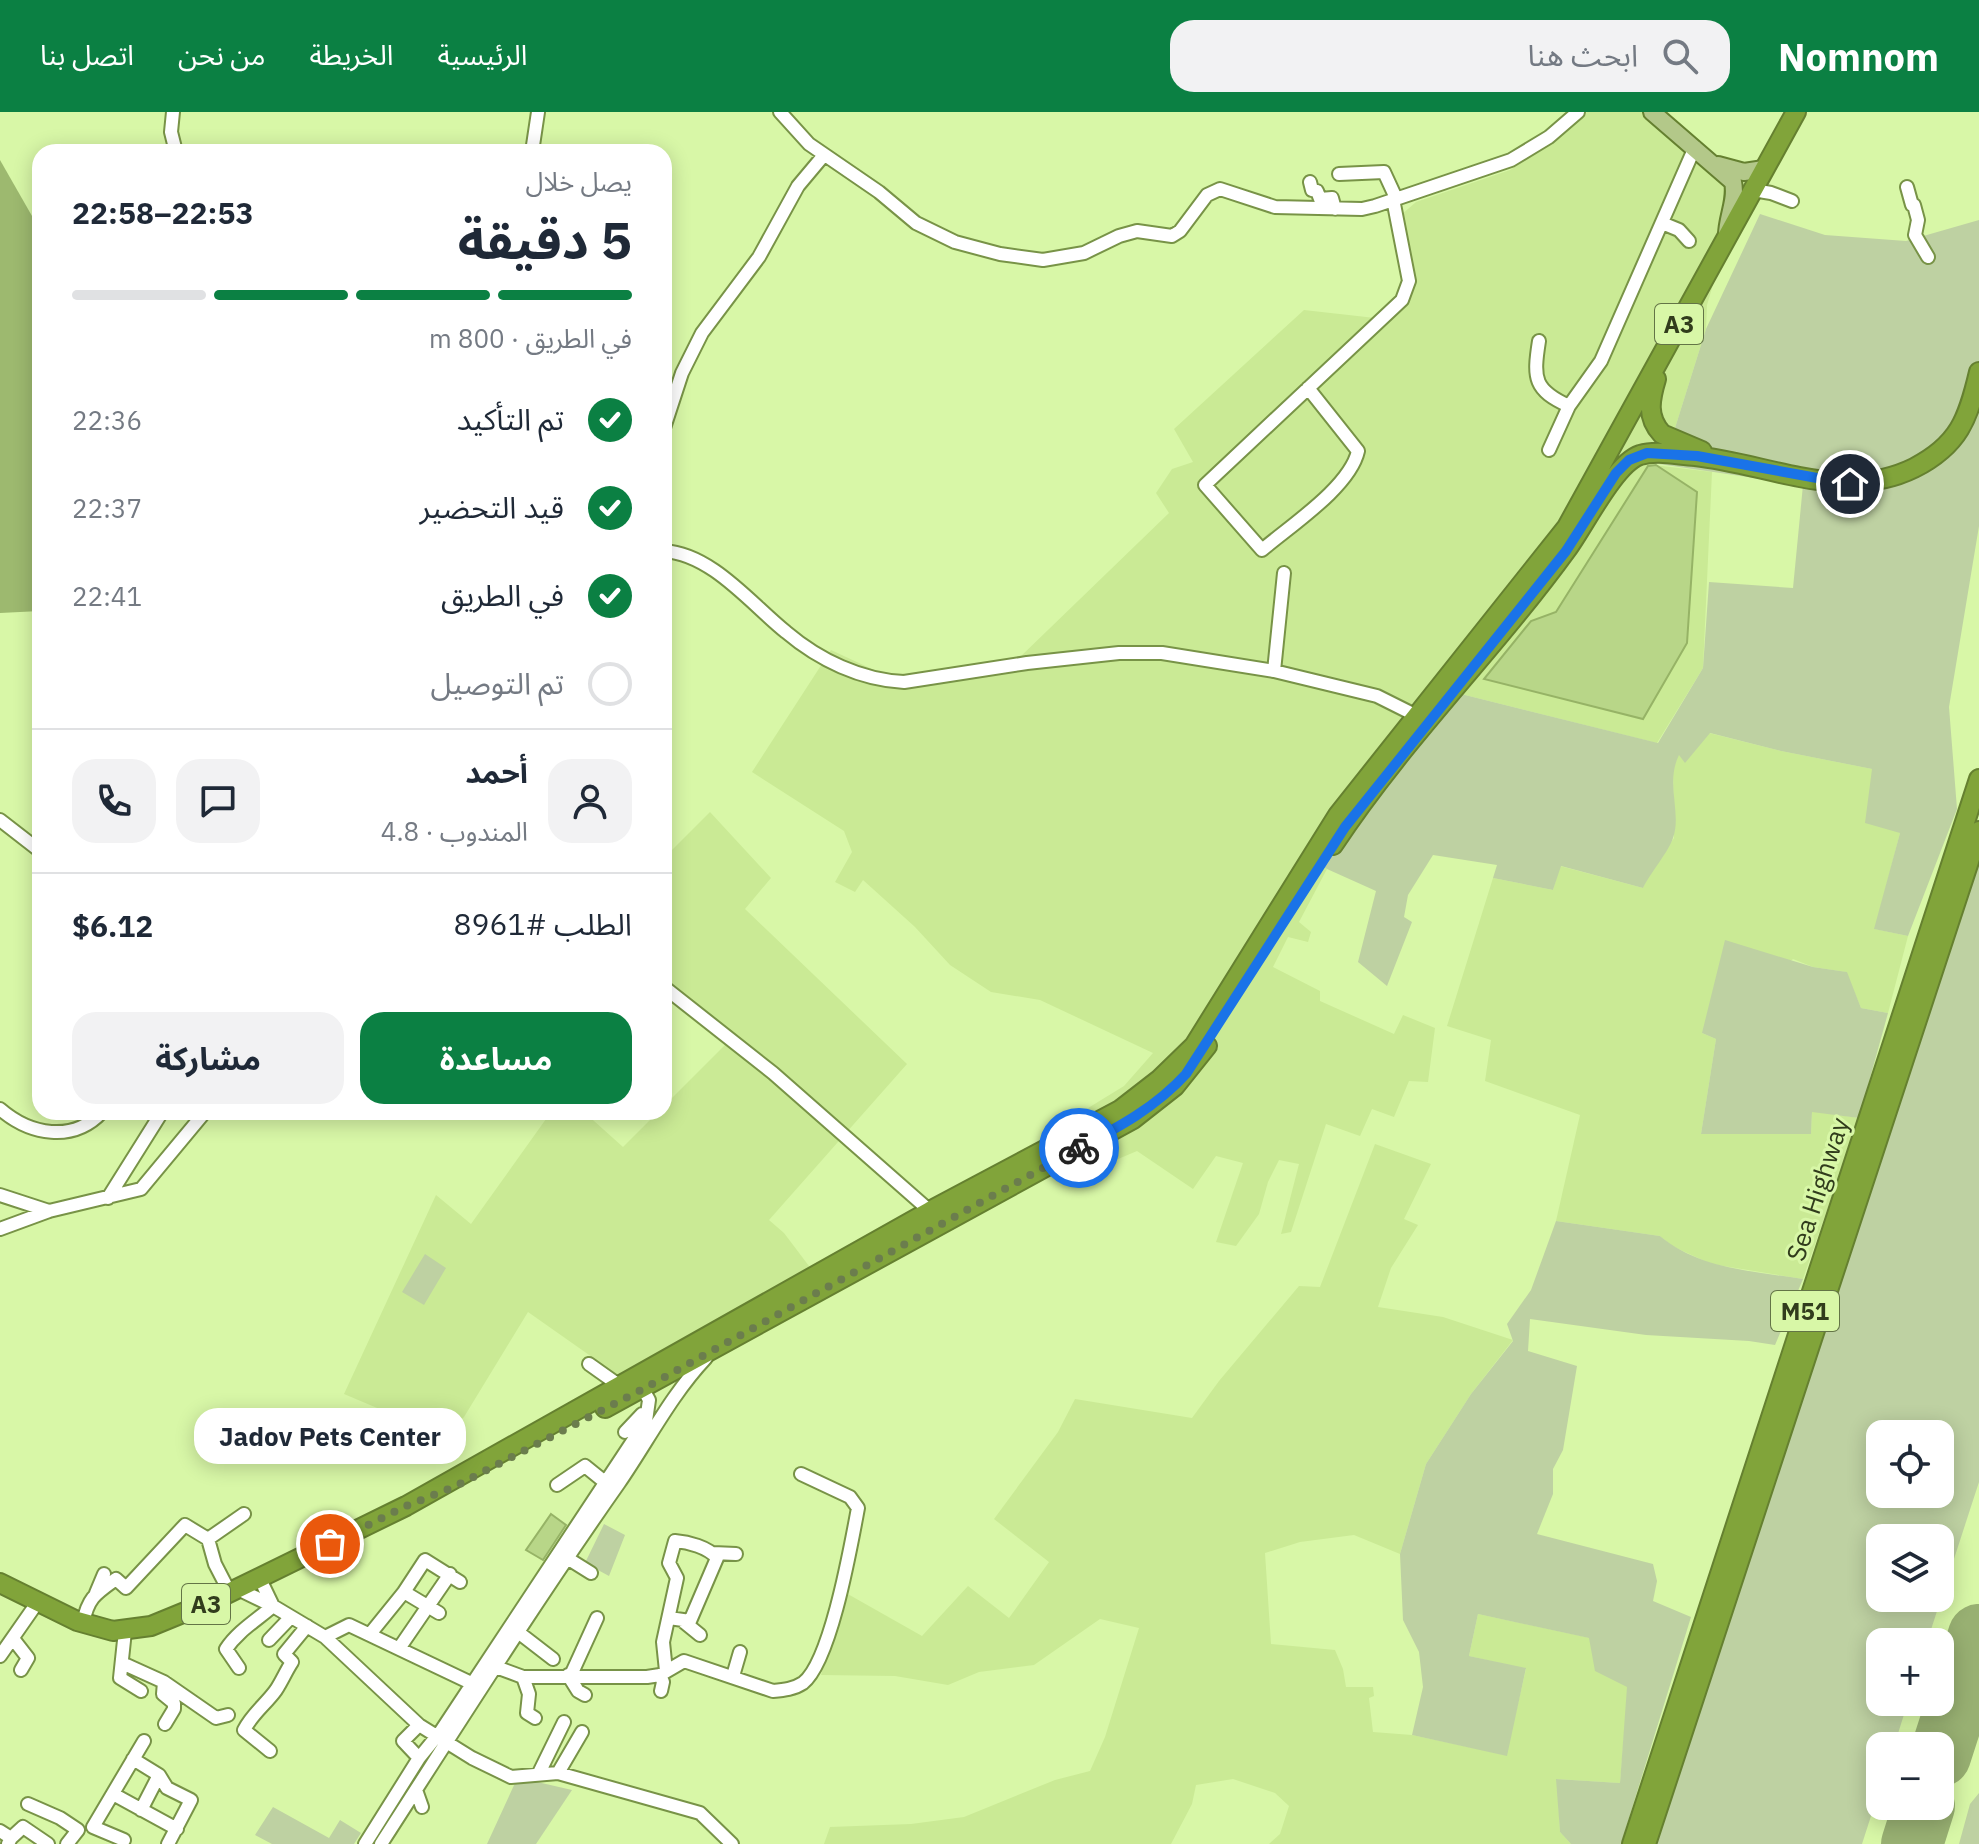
<!DOCTYPE html>
<html lang="ar">
<meta charset="utf-8">
<style>
:root{--surface:#fff;--page:#f2f2f3;--text:#1f2937;--muted:#747a83;--line:#e0e1e3;--accent:#0b8043}
body{margin:0;font-family:"IBM Plex Sans","Noto Sans Arabic",sans-serif;background:var(--page);color:var(--text);direction:rtl;height:100vh;display:flex;flex-direction:column;font-size:30px;white-space:nowrap}
*{box-sizing:border-box;margin:0}
p{font-size:26px;color:var(--muted)}
.icon{flex:none;width:44px;height:44px;fill:none;stroke:currentColor;stroke-width:2;stroke-linecap:round;stroke-linejoin:round}
.map{position:relative;flex:1;overflow:hidden;direction:ltr}
.details{position:absolute;left:32px;top:32px;width:640px;height:976px;display:flex;flex-direction:column;background:var(--surface);border-radius:24px;box-shadow:0 4px 20px #0003;direction:rtl}
.details>*{flex:none}
.buttons{position:absolute;left:1866px;top:1308px;display:grid;gap:16px}
.buttons a{display:grid;place-items:center;width:88px;height:88px;border-radius:16px;background:var(--surface);box-shadow:0 4px 20px #0003;font-size:40px}
.pin{position:absolute;display:grid;place-items:center;width:68px;height:68px;color:#fff;margin:-34px;border:4px solid #fff;border-radius:50%;box-shadow:0 2px 8px #0007}
.courier{position:absolute;display:grid;place-items:center;width:80px;height:80px;margin:-40px;border:6px solid #1a73e8;border-radius:50%;background:#fff;color:#222;box-shadow:0 2px 10px #0007}
.bubble{position:absolute;height:56px;border-radius:24px;background:var(--surface);box-shadow:0 4px 20px #0003;font-size:26px;font-weight:700;line-height:56px;text-align:center;direction:rtl}
.headline em{font-style:normal;font-weight:700}
.headline div{display:flex;flex-direction:column-reverse}
.headline{display:flex;align-items:center;justify-content:space-between;height:136px;padding:0 40px}
h1{font-size:52px;font-weight:700;line-height:60px}
.bar{display:grid;grid-template-columns:repeat(4,1fr);gap:12px 8px;align-content:center;height:96px;padding:0 40px}
.bar i{height:10px;border-radius:6px;background:var(--line)}
.bar .current{background:var(--accent)}
.bar p{grid-column:span 4}
.line{display:flex;align-items:center;gap:20px;padding:0 40px;border-top:2px solid var(--line)}
.line div{flex:1}
.round{display:grid;place-items:center;flex:none;width:84px;height:84px;border-radius:24px;background:var(--page)}
ol{padding:0 40px;list-style:none}
li{display:flex;align-items:center;gap:24px;height:88px}
li p{margin-inline-start:auto}
li .icon{padding:8px;border-radius:50%;background:var(--accent);color:#fff;stroke-width:4}
li:last-child{color:var(--muted)}
li i{width:44px;height:44px;border:4px solid var(--line);border-radius:50%}
.primary-button{display:flex;gap:16px;margin-top:auto;padding:16px 40px}
.primary-button a{flex:1;height:92px;border-radius:24px;background:var(--accent);color:#fff;font-size:32px;font-weight:700;line-height:92px;text-align:center}
.primary-button a+a{background:var(--page);color:var(--text)}
header{display:flex;align-items:center;gap:48px;box-sizing:border-box;height:112px;padding:0 40px;background:var(--accent);color:#fff}
header strong{font-size:38px}
nav{display:flex;gap:44px;margin-inline-start:auto;font-size:28px}
.search{width:560px;height:72px;background:var(--page);display:flex;align-items:center;gap:20px;box-sizing:border-box;padding:0 28px;border-radius:24px;color:var(--muted);font-size:30px}
.map>svg:first-child{display:block}
.built{fill:#caea95}
.green{fill:#bed1a2;fill-rule:evenodd}
.forest{fill:#9db96f}
.lines{fill:none;stroke-linecap:round;stroke-linejoin:round}
.runway{stroke:#98b072;stroke-width:62}
.building{fill:#b8d688;stroke:#96b366;stroke-width:2}
.minor-casing{stroke:#789347;stroke-width:16}
.major-casing{stroke:#658030;stroke-width:20}
.highway-casing{stroke:#658030;stroke-width:22}
.minor{stroke:#fff;stroke-width:12}
.major{stroke:#b3c889;stroke-width:16}
.highway{stroke:#81a43a;stroke-width:18}
.done{stroke:#6b7d4d;stroke-width:8;stroke-dasharray:0 14.4}
.route{stroke:#1a73e8;stroke-width:10}
.labels{text-anchor:middle;dominant-baseline:central;stroke-width:6;stroke-linejoin:round;paint-order:stroke}
.shield{fill:#d8f7a7;stroke:#637446;stroke-width:2}
.shield-label{font-size:24px;font-weight:bold;fill:#313c1c}
.street-label{font-size:26px;fill:#313c1c;stroke:#d8f7a7}
</style>
<header>
<strong>Nomnom</strong>
<div class="search"><svg class="icon" aria-label="search" viewBox="0 0 24 24"><circle cx="10" cy="10" r="6"/><path d="M15 15l6 6"/></svg>ابحث هنا</div>
<nav><a>الرئيسية</a><a>الخريطة</a><a>من نحن</a><a>اتصل بنا</a></nav>
</header>
<div class="map">
<svg width="1979" height="1732" viewBox="0 0 1979 1732">
<rect width="100%" height="100%" fill="#d8f7a7"/>
<path class="built" d="M1587,0H1652L1744,68L1707,193L1706,217L1675,316L1637,351L1712,360L1703,556L1657,631L1449,579L1306,743L1327,757L1299,810L1311,820L1308,830L1288,825L1273,855L1320,879V889L1394,922L1403,903L1435,916L1428,970L1409,969L1394,1005L1372,997L1360,1024L1326,1012L1291,1120L1281,1122L1299,1052L1279,1048L1268,1070L1259,1102L1236,1134L1216,1130L1243,1051L1216,1044L1193,1077L1137,1039L1097,1056L1083,1048L1062,1012L1124,974L1153,941L1040,888L991,880L950,853L915,815L863,768L855,780L835,770L852,740L844,719L752,660L831,538L889,565L1019,546L1169,401L1156,381L1172,357L1193,350L1174,317L1304,198L1375,206L1396,184L1402,165L1393,110L1416,90L1510,58L1564,21Z
M1709,621L1781,639L1872,657L1900,721L1875,817L1908,824L1888,901L1861,896L1846,860L1813,855L1793,847L1702,921L1716,927L1701,1022L1811,1021L1812,999L1859,1006L1803,1167L1711,1152L1672,1134L1660,1124L1556,1109L1580,1003L1485,969L1491,928L1447,914L1493,766L1553,778L1560,754L1643,776L1652,756L1674,726L1673,655L1679,642L1685,650Z
M710,700L771,766L745,797L907,952L769,1108L784,1121L812,1158L681,1233L619,1264L528,1200L464,1305L426,1339L389,1301L344,1282L436,1083L471,1112L551,1000H584L623,1035L658,1000H664V994L726,932L664,863V746Z
M1375,1032L1431,1052L1404,1107L1418,1113L1391,1156L1378,1195L1443,1205L1513,1228L1471,1282L1426,1352L1400,1442L1354,1423L1300,1430L1265,1441L1271,1532L1335,1538L1343,1557L1346,1575H1373L1374,1584L1369,1586L1373,1620L1412,1623L1506,1643L1526,1557L1469,1544L1478,1502L1590,1526L1628,1575L1620,1671L1557,1667L1560,1720L1571,1732H1269L1280,1722L1289,1694L1275,1681L1233,1667L1196,1673L1192,1692L1171,1732H824L830,1715L911,1712L964,1705L1055,1668L1090,1659L1105,1625L1139,1516L1100,1507L1034,1553L979,1560L948,1573L895,1564L821,1563L846,1481L922,1524L968,1474L1009,1506L1049,1450L994,1407L1058,1320L1075,1287L1192,1306L1219,1269L1299,1174L1320,1175Z"/>
<path class="green" d="M1760,102L1825,123L1906,129L1979,108V414L1949,595L1957,697L1908,824L1874,817L1900,721L1865,711L1872,657L1781,639L1710,621L1685,651L1679,643C1665,671 1682,701 1673,726C1669,739 1651,760 1643,776L1561,754L1553,778L1493,766L1497,753L1433,743L1408,783L1404,805L1412,810L1387,874L1358,850L1376,779L1327,757L1305,743L1449,579L1658,631L1703,556L1709,470L1793,476L1803,373L1659,352H1636L1675,316L1706,217Z
M1979,710V1370L1927,1530H1880V1590H1908L1894,1634H1880V1676L1862,1732H1646ZM1880,1322H1940V1382H1880ZM1880,1426H1940V1486H1880Z
M1725,828L1813,855L1847,860L1861,896L1888,901L1859,1006L1812,1000L1811,1022H1701L1716,927L1702,921Z
M1556,1109L1660,1124C1699,1157 1753,1159 1803,1167L1775,1233L1749,1229L1646,1223L1530,1207L1528,1239L1577,1254L1563,1338L1553,1357V1382L1537,1422L1653,1452L1657,1469L1653,1489L1691,1505L1621,1732H1571L1560,1720L1556,1667L1620,1671L1627,1575L1595,1559L1589,1526L1478,1502L1469,1544L1526,1556L1507,1644L1412,1623L1423,1575L1419,1540L1403,1508L1400,1442L1426,1352L1471,1282L1513,1229L1507,1212L1531,1178Z
M425,1142L446,1156L424,1193L402,1180Z
M604,1412L625,1423L609,1464L585,1451Z
M520,1666L572,1678L536,1732H487L515,1671Z
M1979,1681V1732H1959L1970,1692Z
M273,1695L329,1726L340,1708L361,1721L354,1732H272L255,1723Z"/>
<path class="forest" d="M0,48L40,118V499L0,501Z"/>
<g class="lines">
<path class="runway" d="M1940,1644L1979,1523
M1912,1732L1924,1694"/>
</g>
<path class="building" d="M1656,353L1697,380L1687,531L1643,607L1484,567L1531,509L1556,500L1648,354Z
M551,1402L566,1413L543,1448L526,1438Z"/>
<g class="lines">
<g class="minor-casing">
<path id="minor" d="M173,0L171,20L176,40
M780,0L809,32L879,80L916,111L955,130L1000,142L1043,148L1084,141L1119,124L1137,119L1172,124L1180,119L1207,83L1220,77L1275,95L1362,97L1375,94L1511,48L1549,25L1578,0
M532,40L538,0
M1339,62L1384,60L1396,86
M1310,70L1312,78L1317,79L1320,87L1332,86L1335,97
M1907,75L1912,93
M1753,78L1771,81L1792,89
M1914,93L1918,108L1915,123L1928,145
M1662,111L1679,118L1689,129
M1539,229C1533,267 1534,278 1569,294
M1308,276L1358,339C1350,375 1290,414 1262,438L1205,373L1402,188L1409,169L1393,87
M664,316L682,261L702,221L759,145L798,74L824,43
M1549,338L1569,294L1601,249L1695,35
M664,439C712,442 751,492 786,520C819,548 861,568 904,570L1027,551L1119,541H1162L1274,559L1377,584L1415,603
M1274,559L1284,461
M0,708L40,739
M664,875L773,961L930,1099
M0,997C30,1023 73,1031 102,1000
M0,1083L49,1099
M108,1086L162,1000
M0,1117L49,1099L141,1077L205,1000
M589,1252L620,1274
M625,1320L642,1302
M557,1373L585,1354L606,1371
M713,1441L736,1442
M567,1446L591,1461
M260,1467L273,1494L325,1525L419,1613L472,1646L511,1665L558,1661L700,1701L732,1732
M238,1477L273,1494C257,1508 238,1519 226,1537L239,1556
M404,1480L425,1448L460,1470
M96,1481L104,1462
M230,1481L215,1452L208,1427L244,1402
M684,1510L700,1523
M83,1511C88,1486 95,1482 116,1467L126,1476L185,1413L208,1427
M125,1519L120,1566L141,1579
M518,1520L553,1547
M370,1522L404,1480L439,1501
M325,1525L349,1513L471,1571
M14,1528L28,1546L21,1558
M269,1528L291,1505
M400,1535L450,1462
M0,1544L37,1491
M122,1551L164,1570L163,1582L174,1591V1597L165,1612
M496,1555L523,1565H647L660,1563L684,1549L773,1579C784,1578 794,1577 803,1571C831,1549 851,1433 858,1396L850,1385L801,1362
M666,1559L663,1530L677,1466L669,1451L675,1429C688,1430 708,1435 717,1446L690,1509L669,1506
M568,1563L578,1579L585,1583
M571,1563L597,1506
M660,1563L663,1570L661,1579
M733,1564L740,1540
M523,1565L529,1582L527,1601L535,1606
M164,1570L216,1606L228,1603
M270,1639L244,1618C252,1602 266,1592 276,1578C282,1569 286,1559 292,1550L284,1542L307,1514
M419,1646L403,1629L419,1613
M133,1647L159,1663L167,1676L191,1688L168,1732
M539,1661L564,1610
M558,1661L582,1620
M416,1678L422,1695
M113,1682L177,1717
M28,1692L60,1706L78,1718L67,1732
M141,1698L159,1663
M0,1719L11,1726L8,1732
M11,1726L23,1715L48,1732
M124,1728L93,1715L144,1629
M365,1732L419,1646L441,1619L646,1309L649,1288L643,1277
M381,1732C459,1611 536,1489 619,1371C648,1329 671,1283 706,1246"/>
</g>
<g class="major-casing">
<path id="major" d="M1652,0L1733,70C1737,88 1727,105 1727,123
M1718,53L1744,60L1764,57"/>
</g>
<g class="highway-casing">
<path id="highway" d="M1656,267C1650,287 1646,305 1662,322L1702,339
M1333,733C1402,628 1493,539 1567,437C1584,414 1615,351 1640,343C1657,338 1677,343 1695,344C1769,352 1843,391 1914,356C1959,333 1968,307 1979,260
M605,1296L1133,1007L1175,974L1207,934
M0,1471L77,1509L113,1519L151,1514L212,1489L406,1394L930,1099L1120,998L1160,967L1194,934L1338,703L1567,415L1796,0
M1632,1732L1979,667
M1646,1732L1979,719"/>
</g>
<use href="#minor" class="minor"/>
<use href="#major" class="major"/>
<use href="#highway" class="highway"/>
</g>
<g class="lines">
<path class="done" d="M330,1432L406,1394L454,1375L643,1277L1079,1036"/>
<path class="route" d="M1079,1036C1119,1015 1156,995 1186,962L1345,715L1566,439L1616,361L1629,348L1647,341L1697,344L1850,372"/>
</g>
<g class="labels">
<g class="shield">
<rect x="1655" y="192" width="48" height="40" rx="6"/>
<rect x="1771" y="1179" width="68" height="40" rx="6"/>
<rect x="182" y="1472" width="48" height="40" rx="6"/>
</g>
<g class="shield-label">
<text x="1679" y="212">A3</text>
<text x="1805" y="1199">M51</text>
<text x="206" y="1492">A3</text>
</g>
<g class="street-label">
<text transform="translate(1817 1077) rotate(-72)">Sea Highway</text>
</g>
</g>
</svg>
<div class="buttons">
<a><svg class="icon" aria-label="locate" viewBox="0 0 24 24"><circle cx="12" cy="12" r="6"/><path d="M12 2v4M12 18v4M2 12h4M18 12h4"/></svg></a>
<a><svg class="icon" aria-label="layers" viewBox="0 0 24 24"><path d="M12 4l9 5-9 5-9-5zM3 14l9 5 9-5"/></svg></a>
<a>+</a>
<a>−</a>
</div>
<div class="pin" style="left:330px;top:1432px;background:#ea580c"><svg class="icon" aria-label="bag" viewBox="0 0 24 24"><path d="M5 8h14l-1 12H6zM9 8a3 3 0 0 1 6 0"/></svg></div>
<div class="pin" style="left:1850px;top:372px;background:#1f2937"><svg class="icon" aria-label="home" viewBox="0 0 24 24"><path d="M3 11l9-7 9 7M6 9v11h12V9"/></svg></div>
<div class="courier" style="left:1079px;top:1036px"><svg class="icon" aria-label="bike" viewBox="0 0 24 24"><circle cx="6" cy="16" r="4"/><circle cx="18" cy="16" r="4"/><path d="M6 16l4-8h5l3 8M10 8l3 8H6M13 5h3"/></svg></div>
<div class="bubble" style="left:194px;top:1296px;width:272px">Jadov Pets Center</div>
<section class="details">
<div class="headline"><div><h1>5 دقيقة</h1><p>يصل خلال</p></div><em>22:53–22:58</em></div>
<div class="bar"><i class="current"></i><i class="current"></i><i class="current"></i><i></i><p>في الطريق · 800 m</p></div>
<ol>
<li><svg class="icon" aria-label="check" viewBox="0 0 24 24"><path d="M5 12l5 5 9-10"/></svg>تم التأكيد<p>22:36</p></li>
<li><svg class="icon" aria-label="check" viewBox="0 0 24 24"><path d="M5 12l5 5 9-10"/></svg>قيد التحضير<p>22:37</p></li>
<li><svg class="icon" aria-label="check" viewBox="0 0 24 24"><path d="M5 12l5 5 9-10"/></svg>في الطريق<p>22:41</p></li>
<li><i></i>تم التوصيل</li>
</ol>
<div class="line" style="height:144px"><a class="round"><svg class="icon" aria-label="person" viewBox="0 0 24 24"><circle cx="12" cy="8" r="4"/><path d="M4 21q1-7 8-7t8 7"/></svg></a><div><b>أحمد</b><p>المندوب · 4.8</p></div><a class="round"><svg class="icon" aria-label="chat" viewBox="0 0 24 24"><path d="M4 5h16v11H9l-5 4z"/></svg></a><a class="round"><svg class="icon" aria-label="phone" viewBox="0 0 24 24"><path d="M5 4h4l2 5-3 2q2 4 5 5l2-3 5 2v4C11 20 4 13 5 4z"/></svg></a></div>
<div class="line" style="height:104px"><div>الطلب #8961</div><b>$6.12</b></div>
<div class="primary-button"><a>مساعدة</a><a>مشاركة</a></div>
</section>
</div>
